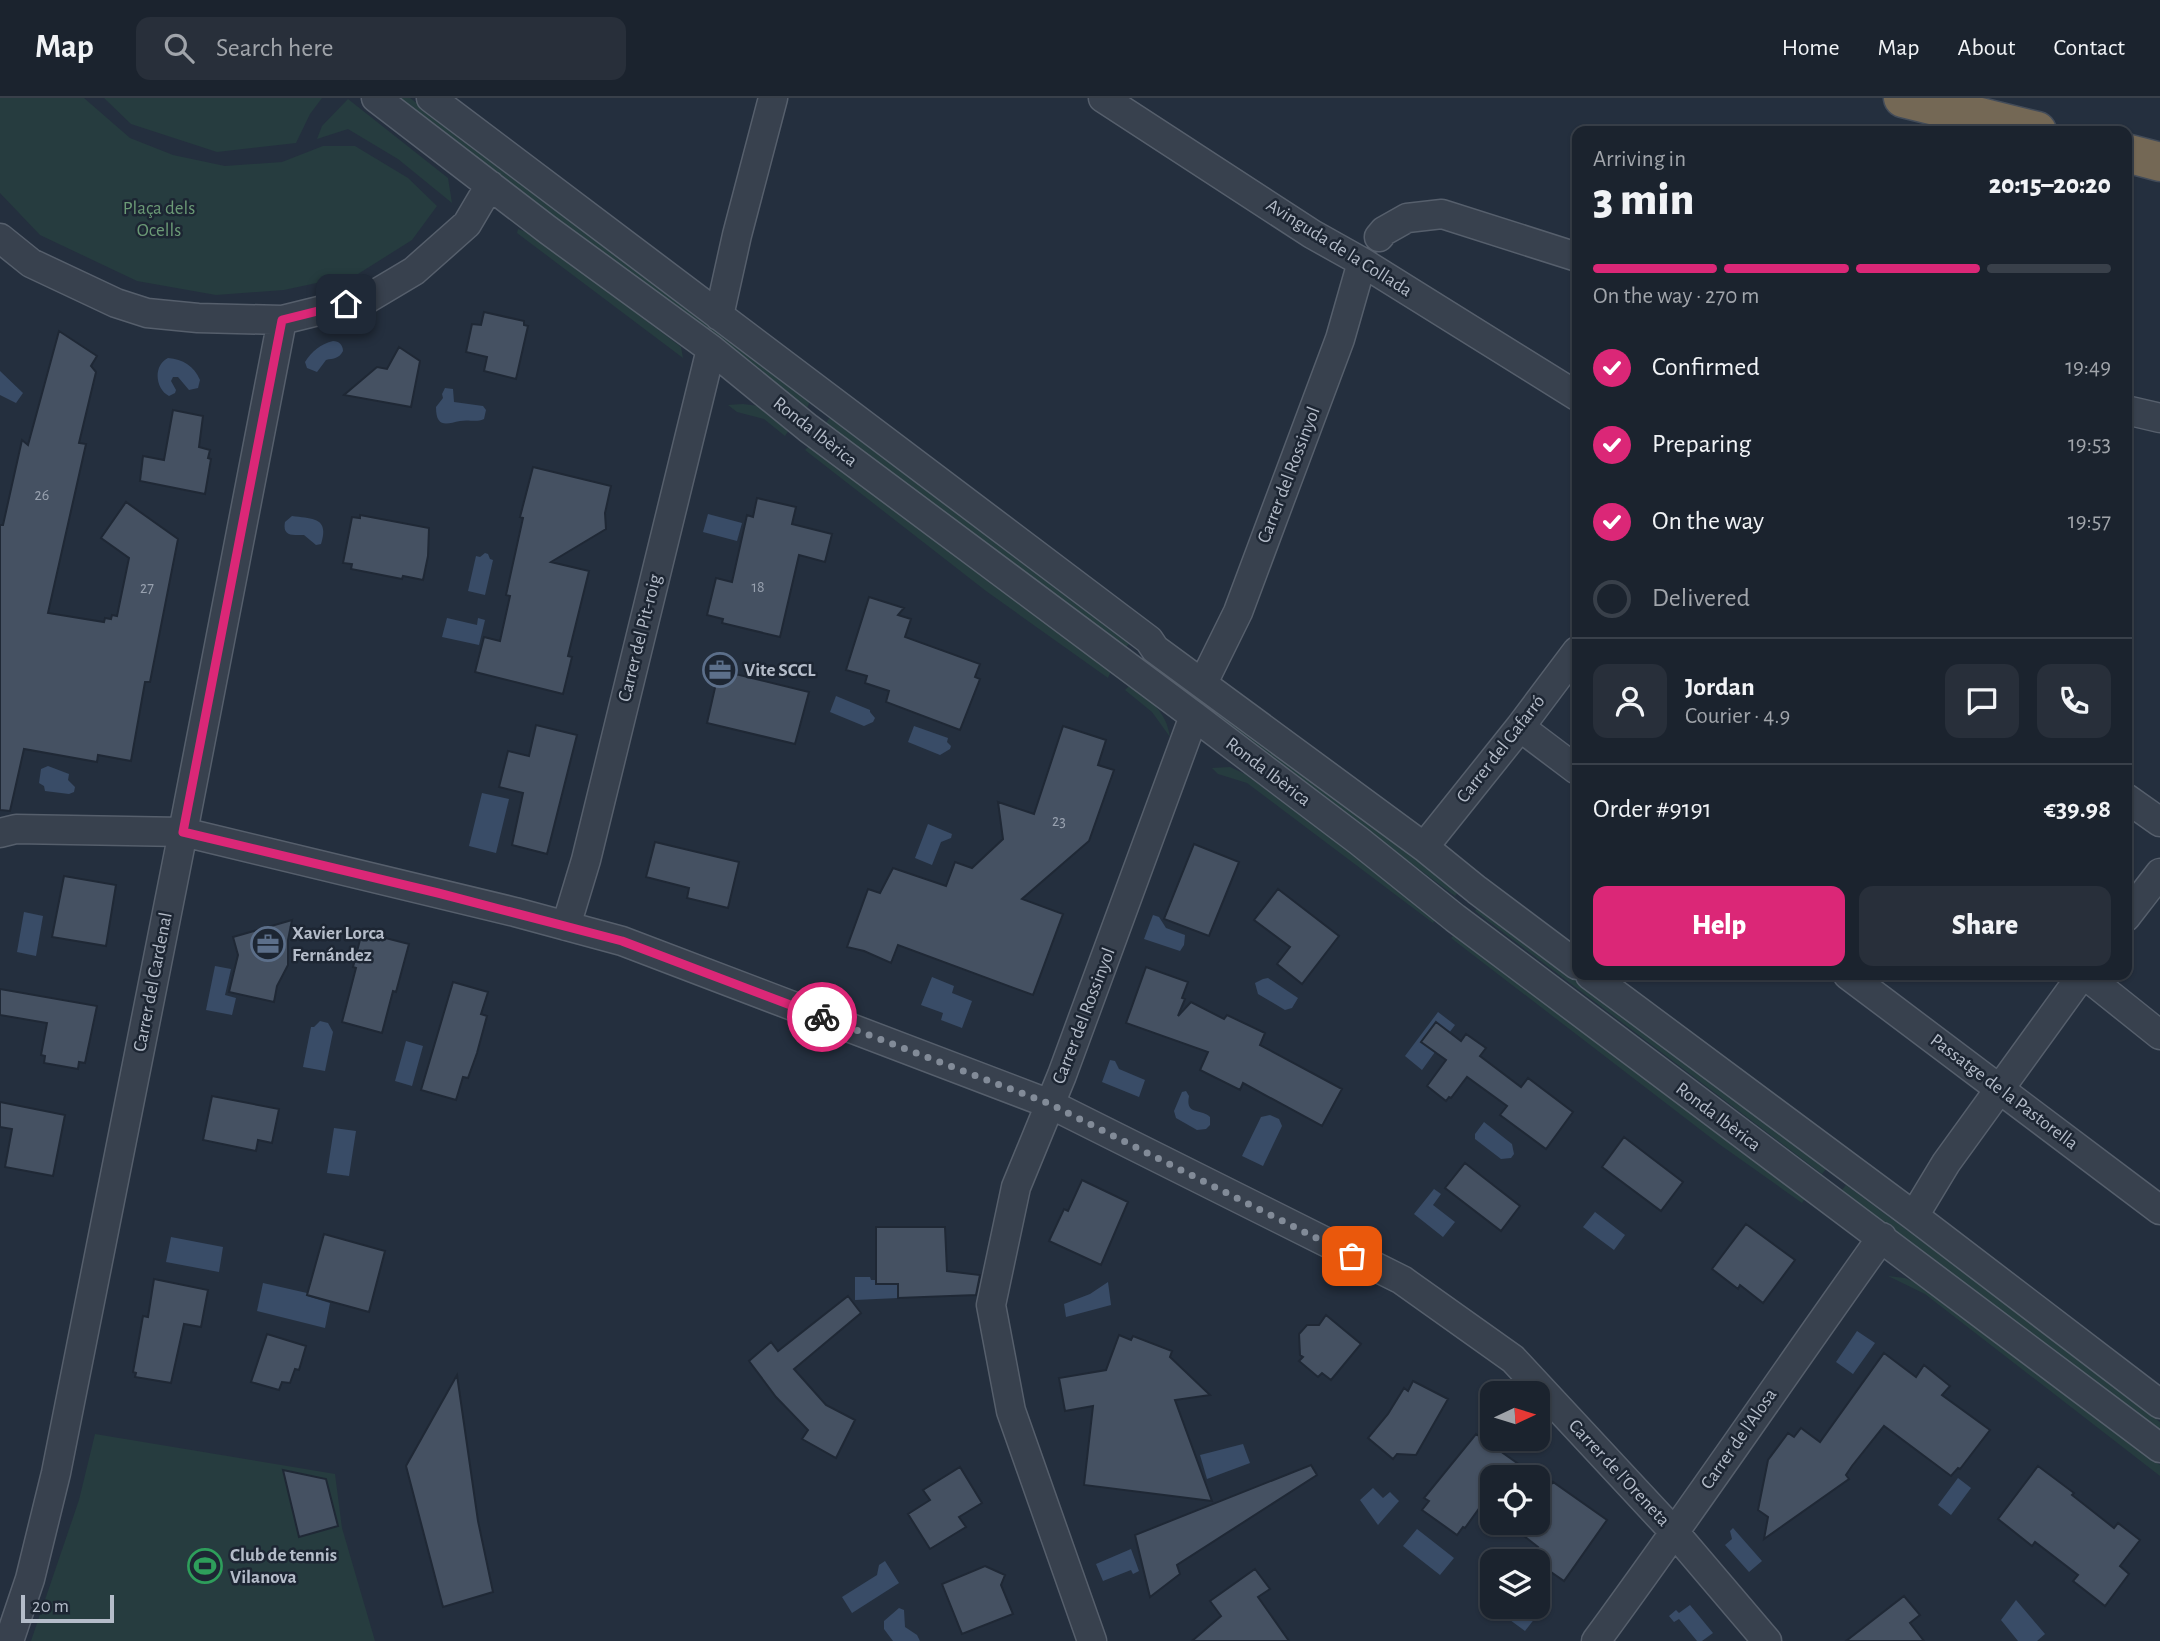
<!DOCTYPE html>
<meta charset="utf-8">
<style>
:root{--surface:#1b232e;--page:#282f3a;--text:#f1f3f6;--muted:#a0a4aa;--line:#39404a;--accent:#db2777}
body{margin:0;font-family:"Alegreya Sans",sans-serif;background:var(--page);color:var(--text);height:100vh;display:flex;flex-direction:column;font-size:26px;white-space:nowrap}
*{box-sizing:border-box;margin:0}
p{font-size:23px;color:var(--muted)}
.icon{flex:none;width:38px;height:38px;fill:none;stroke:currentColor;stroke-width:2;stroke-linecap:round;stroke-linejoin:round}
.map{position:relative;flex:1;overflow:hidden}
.side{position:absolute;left:1572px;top:28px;width:560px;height:854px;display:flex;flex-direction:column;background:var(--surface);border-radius:14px;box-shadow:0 2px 5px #0004,0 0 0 2px var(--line)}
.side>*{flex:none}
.needle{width:46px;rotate:86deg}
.buttons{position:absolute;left:1480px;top:1283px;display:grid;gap:14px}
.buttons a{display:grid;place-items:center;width:70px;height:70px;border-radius:14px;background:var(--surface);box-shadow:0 2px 5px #0004,0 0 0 2px var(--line);font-size:35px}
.scale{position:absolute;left:21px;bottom:18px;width:93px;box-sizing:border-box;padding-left:7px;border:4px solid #b4bcc9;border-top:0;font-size:19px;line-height:24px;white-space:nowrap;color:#b4bcc9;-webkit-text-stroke:5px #1d2633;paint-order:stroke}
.pin{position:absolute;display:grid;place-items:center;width:60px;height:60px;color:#fff;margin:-30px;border-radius:14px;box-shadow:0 4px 10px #0006}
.courier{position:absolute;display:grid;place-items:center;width:70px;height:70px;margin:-35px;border:5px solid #db2777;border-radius:50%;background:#fff;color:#222;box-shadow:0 2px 9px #0007}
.headline em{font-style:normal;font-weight:800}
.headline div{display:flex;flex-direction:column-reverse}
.headline{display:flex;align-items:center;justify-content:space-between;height:119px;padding:0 21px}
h1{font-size:46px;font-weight:800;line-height:52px}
.bar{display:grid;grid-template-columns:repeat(4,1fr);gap:10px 7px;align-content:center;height:84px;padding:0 21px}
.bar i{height:9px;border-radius:5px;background:var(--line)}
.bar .selected{background:var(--accent)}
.bar p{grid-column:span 4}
.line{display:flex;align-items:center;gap:18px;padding:0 21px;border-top:2px solid var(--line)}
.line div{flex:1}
.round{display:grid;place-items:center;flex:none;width:74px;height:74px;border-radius:14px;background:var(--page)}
ol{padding:0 21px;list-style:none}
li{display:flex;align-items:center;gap:21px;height:77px}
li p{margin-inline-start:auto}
li .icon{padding:7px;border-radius:50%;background:var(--accent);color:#fff;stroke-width:4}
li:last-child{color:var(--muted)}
li i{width:38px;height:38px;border:4px solid var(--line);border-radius:50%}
.primary-button{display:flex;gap:14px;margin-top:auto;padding:14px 21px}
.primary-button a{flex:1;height:80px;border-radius:14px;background:var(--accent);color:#fff;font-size:28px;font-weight:800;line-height:80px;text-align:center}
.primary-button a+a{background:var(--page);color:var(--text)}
header{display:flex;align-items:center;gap:42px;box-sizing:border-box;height:98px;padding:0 35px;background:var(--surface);border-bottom:2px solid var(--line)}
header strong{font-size:33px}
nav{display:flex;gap:38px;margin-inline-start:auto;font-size:24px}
.search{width:490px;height:63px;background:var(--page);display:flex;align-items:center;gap:18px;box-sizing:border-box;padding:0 24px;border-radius:14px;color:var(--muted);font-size:26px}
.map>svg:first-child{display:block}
.green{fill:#263c3f}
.water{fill:#394c67}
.building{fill:#455162;stroke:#1f2835;stroke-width:2}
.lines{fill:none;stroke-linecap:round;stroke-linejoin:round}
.street-casing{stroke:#565f6c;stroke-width:31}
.highway-casing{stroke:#434c59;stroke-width:41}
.street{stroke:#38414e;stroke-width:28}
.highway{stroke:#746855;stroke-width:38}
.done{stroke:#828b98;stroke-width:7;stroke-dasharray:0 12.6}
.route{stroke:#db2777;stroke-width:9}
.labels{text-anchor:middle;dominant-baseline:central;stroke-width:5;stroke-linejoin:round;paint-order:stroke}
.number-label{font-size:16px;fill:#98a1af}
.park-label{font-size:19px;fill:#6b9a76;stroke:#1d2633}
.street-label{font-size:19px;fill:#b4bcc9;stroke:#1d2633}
.poi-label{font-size:19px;font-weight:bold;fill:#b4bcc9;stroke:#1d2633;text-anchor:start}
</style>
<header>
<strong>Map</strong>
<div class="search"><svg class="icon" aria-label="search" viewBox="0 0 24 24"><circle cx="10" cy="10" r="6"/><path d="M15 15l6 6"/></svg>Search here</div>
<nav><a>Home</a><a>Map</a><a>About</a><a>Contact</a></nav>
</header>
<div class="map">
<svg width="2160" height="1543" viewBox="0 0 2160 1543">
<rect width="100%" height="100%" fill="#242f3e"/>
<path class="green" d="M0,0H84L130,40L173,57L225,68L282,64L323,48H355L408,80L437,108L412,142L358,176L284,192L216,197L137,183L40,137L0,95Z
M104,0H322L310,16L296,45L217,54L131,26Z
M397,0H410L563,113L810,303L807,310L661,202Z
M348,1L448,80L452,105L398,61L348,31L317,41L322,28Z
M518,131L532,136L681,249L683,260L517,135Z
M743,306L759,308L789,332L785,338L764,321L737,314L728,307Z
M830,319L1130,545L1124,551L826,325Z
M810,347L1111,573L1108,580L986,493L805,352Z
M1151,560L1459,793L1455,798L1146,567Z
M1130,587C1150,603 1166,612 1170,639L1152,614L1125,592Z
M1230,669L1245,676L1437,818L1433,825L1247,685L1218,676L1212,670Z
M1479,807L1827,1070L1822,1076L1475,813Z
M1458,833L1806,1099L1802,1105L1719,1046L1451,840Z
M1846,1087L2027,1221L2160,1324V1336L1934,1161L1841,1093Z
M1888,1178L1905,1180L1924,1188L2160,1367V1378L1925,1196Z
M95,1336L335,1376L342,1430L375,1543H31L79,1402Z"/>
<path class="water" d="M333,243C339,243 343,247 343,253C339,261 334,260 326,262L317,274L307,270L305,264C312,253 321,246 333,243Z
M168,260C183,261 194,268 200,282L198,290L189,292L178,279H173L171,283L176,292L175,295L169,298C155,291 153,267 168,260Z
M0,273L23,295L16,305L0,297Z
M445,290L453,291L454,304L483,308L486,312L484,321C475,325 470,321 460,323C446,326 436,330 436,309L443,300L442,296Z
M708,416L742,425L737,443L703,434Z
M292,418C315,421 329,420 321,446L316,447L304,437C294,437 282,439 285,424Z
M485,455L488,456L490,461L493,462L485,497L468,493L476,458L480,459Z
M447,520L477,527L478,520L485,522L479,547L442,539Z
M836,598L870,612V614L875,620L873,624L864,628L830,614Z
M914,628L948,640L947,644L951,648L950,651L940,657L908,644Z
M48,668L69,676L68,682L75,689L74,694L69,696L45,693L44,688L39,685L41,671Z
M482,695L509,701L496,755L469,748Z
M928,726L952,736L951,740L941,744L932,767L915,760Z
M24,814L43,818L36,858L17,854Z
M1153,817L1159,819L1166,830L1185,837L1184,847L1180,853L1144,841Z
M215,868L231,871L225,897L236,900L232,917L206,912Z
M932,879L954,888L952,895L972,903L962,930L941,922L943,915L921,907Z
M1263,881L1268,880L1298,900L1292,910L1285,912L1258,896L1255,885Z
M1438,914L1455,927L1449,935L1422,944L1435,954L1422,972L1405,958Z
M320,923L328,925L333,934L325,973L303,969L311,929H314Z
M406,943L423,948L412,988L395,983Z
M1110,962L1115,963L1119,971L1145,982L1139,999L1102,984Z
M1186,993L1189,998C1185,1018 1201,1010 1210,1019V1027L1206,1031L1197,1032L1176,1020L1174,1013L1182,994Z
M1270,1017L1279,1021L1282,1028L1263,1068L1242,1058L1261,1019Z
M1484,1024L1512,1046L1514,1056L1511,1060L1501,1061L1475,1041V1036Z
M334,1030L356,1033L349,1078L327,1075Z
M1434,1091L1441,1096L1433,1107L1455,1124L1443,1139L1414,1116Z
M1595,1114L1625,1137L1614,1152L1583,1129Z
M171,1139L223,1149L219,1174L166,1164Z
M855,1179H870L871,1182H876V1186H898V1200L855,1202Z
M1108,1184L1111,1207L1066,1219L1064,1206L1090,1196Z
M263,1185L307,1195V1198L330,1205L325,1230L257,1213Z
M1857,1233L1875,1245L1853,1276L1836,1264Z
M1243,1346L1250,1365L1207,1381L1200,1357Z
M1958,1380L1971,1390L1951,1417L1938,1407Z
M1373,1390L1383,1400L1390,1394L1399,1403L1378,1427L1360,1402Z
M1733,1430L1762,1463L1749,1474L1725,1447L1732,1441L1730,1433Z
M1417,1431L1454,1460L1440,1477L1403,1448Z
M1131,1451L1139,1473L1133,1476L1131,1472L1103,1483L1096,1466Z
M885,1463L899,1485L852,1515L842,1499L877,1477L879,1467Z
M1538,1500L1546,1506L1525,1533L1510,1522L1521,1509L1538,1508Z
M2016,1502L2045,1536L2037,1543H2018L2001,1522Z
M1690,1507L1713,1535L1702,1543H1697L1679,1521L1674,1524L1669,1518L1676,1512L1679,1515Z
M899,1510L904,1512L905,1529L917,1537L920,1543H893L884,1531V1523Z"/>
<path class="building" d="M484,214L524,223V227L528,228L516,281L484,273L487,259L466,254L472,226L481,227Z
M59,233L97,258L91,268L96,274L79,345L86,346L48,515L104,524L105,520L111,521L112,517L117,518L129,460L101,440L126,404L178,441L150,584H145L131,663L98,657L97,664L24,651L10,713L0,712V427H3L22,342L28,347Z
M399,249L420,263L411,309L344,297L377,269L387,271Z
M173,312L203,318L199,349L210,352L208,360L211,361L205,396L140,383L143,358L164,362Z
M533,369L611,388L605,415L606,431L551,464L589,473L568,558L572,559L563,596L475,574L484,539L500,543L510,498L506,497L523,420L520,419Z
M757,400L796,409L792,426L832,436L825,464L799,457L780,539L722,525L723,521L707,517L716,480L732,484L747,417L753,419Z
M360,417L429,430L428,458L423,482L403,478L402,481L351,471L352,466L343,465L352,419L360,420Z
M869,499L904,510L898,517L911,521L905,539L980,566L975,579L980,581L960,632L886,604L889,593L865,585L867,578L846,572Z
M719,572L809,594L795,646L707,625Z
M536,627L577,637L547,756L512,747L523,695L499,689L508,653L529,658Z
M1063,628L1106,642L1098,667L1114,672L1089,743L1022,801L1063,816L1033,897L898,847L891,865L864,853L847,849L868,791L880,795L893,770L946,788L955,764L972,770L1003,741L998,704L1034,716Z
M655,744L739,764L728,810L687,800L689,790L646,779Z
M1194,746L1239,764L1209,838L1164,821Z
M64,778L116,787L106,848L52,839Z
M1278,791L1339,838L1302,886L1277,866L1290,849L1254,822Z
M292,822L288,842V867L277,888L274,904L229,894L238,857L233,839Z
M362,834L409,846L396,894L393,893L382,935L342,924L356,870L353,869Z
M1146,869L1188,884L1182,900L1185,901L1178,918L1191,904L1224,921L1227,917L1265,935L1260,947L1342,991L1322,1028L1243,985L1240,992L1200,972L1208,954L1126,925Z
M453,884L488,894L481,916L487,918L477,955L468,980L463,979L456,1002L421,992Z
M0,891L97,908L85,965L79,964L78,971L44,965L45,958L41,957L47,925L0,917Z
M1436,924L1461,943L1466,936L1486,950L1480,958L1521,989L1528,980L1573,1014L1546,1051L1500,1017L1507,1008L1467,979L1451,1000L1449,999L1446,1003L1427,988L1446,962L1421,944Z
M212,998L279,1011L272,1045L258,1042L256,1053L203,1042Z
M0,1004L65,1017L53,1078L5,1069L12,1031L0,1029Z
M1624,1039L1683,1084L1661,1113L1602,1069Z
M1465,1065L1520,1108L1501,1133L1445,1090Z
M1082,1082L1128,1104L1101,1167L1049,1143L1064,1111L1068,1113Z
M1746,1126L1795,1162L1763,1205L1740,1187L1738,1191L1712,1171Z
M876,1129H945L947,1173L980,1177L976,1197L898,1200V1186H876Z
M324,1136L385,1153L369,1214L307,1197Z
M154,1181L208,1192L201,1229L184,1226L171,1285L135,1279L136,1275L133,1274L143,1218L148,1219Z
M848,1198L861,1215L794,1271L826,1307L855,1322L836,1360L802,1341L808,1332L776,1299L749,1263L771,1244L778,1253Z
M1326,1217L1361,1246L1331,1282L1322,1275L1318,1279L1299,1263L1303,1259L1300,1257L1299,1236L1307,1227H1319Z
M267,1236L306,1248L299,1272L295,1271L290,1285L282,1284L279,1292L251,1284Z
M1119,1237L1131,1242L1133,1238L1172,1253L1170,1259L1210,1297L1175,1302L1212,1403L1084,1387L1093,1308L1065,1313L1059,1280L1106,1272Z
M1884,1255L1916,1279L1924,1267L1950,1288L1942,1297L1990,1332L1960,1371L1958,1370L1951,1378L1884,1328L1852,1368L1846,1377L1849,1381L1764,1441L1768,1419L1758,1412L1768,1362L1788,1335L1794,1339L1801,1330L1820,1344Z
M457,1277L478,1423L493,1494L443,1509L406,1368Z
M1413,1283L1448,1301L1416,1357L1397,1356L1393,1361L1368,1340L1388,1316L1404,1290L1408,1293Z
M1476,1336L1537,1379H1493V1391L1465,1430L1463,1429L1457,1437L1422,1412L1429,1403L1424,1400Z
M1311,1367L1317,1377L1177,1467L1180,1476L1150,1499L1135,1437Z
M2038,1368L2074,1395L2072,1397L2114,1430L2118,1425L2140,1442L2120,1468L2129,1476L2105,1508L2073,1483L2078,1477L2035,1444L2032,1448L1998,1421Z
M960,1369L982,1405L959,1419L966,1429L930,1451L908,1416L930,1402L923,1392Z
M283,1372L326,1381L338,1428L299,1439Z
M1538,1380L1550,1388L1553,1384L1607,1422L1564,1483L1538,1465V1463L1531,1460L1538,1449L1524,1438L1533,1424H1538Z
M985,1468L1005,1477L1001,1487L1013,1516L962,1536L942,1486Z
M1255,1471L1270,1491L1258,1499L1289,1543H1192L1221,1518L1210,1503Z
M1904,1498L1920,1517L1910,1525L1924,1543H1846Z"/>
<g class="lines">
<g class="street-casing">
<path id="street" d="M376,0L548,132L711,251L808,330L1194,618L1359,743L1455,820L2160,1350
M431,0L1149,542L1155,551L1424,749L1477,792L1577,867
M1103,0L1312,136L1362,164L1577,298
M1379,139L1384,133L1407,120L1442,116L1577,159
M0,140L31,165L116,205L147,215L198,220L282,222L367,201L414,173L467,126L490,87
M719,218L737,137L773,0
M2126,312L2160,320
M1203,585L1238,514L1340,241L1362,164
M1520,629L1577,672
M2126,700L2160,724
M0,735L16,731L183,734L515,814L622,843L1050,1006L1402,1182L1513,1261L1675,1435L1767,1543
M1424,749L1520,629L1577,553
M2126,819L2160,775
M566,828L586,762L711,251
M1590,877L1914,1118L2160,1306
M1848,877L2160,1112
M2085,877L2160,937
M1914,1118L1946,1065L2082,877
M9,1543L30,1481L56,1375L183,734L282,222
M1092,1543L1011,1313L991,1207L1016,1089L1062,977L1194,618
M1596,1543C1694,1410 1786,1273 1882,1139"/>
</g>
<g class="highway-casing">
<path id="highway" d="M1903,0L2037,33
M2126,55L2160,64"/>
</g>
<use href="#street" class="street"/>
<use href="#highway" class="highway"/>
</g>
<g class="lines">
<path class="done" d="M822,919L1050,1006L1352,1158"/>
<path class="route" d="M346,206L282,222L183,734L438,795L622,843L822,919"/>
</g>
<defs>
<g id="office-ring" transform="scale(1.75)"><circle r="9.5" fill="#1d2633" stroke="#5c6f8a" stroke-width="1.5"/><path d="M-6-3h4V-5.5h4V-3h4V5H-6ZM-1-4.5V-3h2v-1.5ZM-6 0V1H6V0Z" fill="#5c6f8a"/></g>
<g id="stadium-ring" transform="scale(1.75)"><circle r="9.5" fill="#1d2633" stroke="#2e9e5b" stroke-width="1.5"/><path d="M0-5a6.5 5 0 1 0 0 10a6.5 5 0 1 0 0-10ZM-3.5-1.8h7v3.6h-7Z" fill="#2e9e5b"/></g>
</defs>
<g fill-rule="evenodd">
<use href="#office-ring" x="720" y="572"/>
<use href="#office-ring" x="268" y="846"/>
<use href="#stadium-ring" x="205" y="1468"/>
</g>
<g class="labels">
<g class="number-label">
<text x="42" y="397">26</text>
<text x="758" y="489">18</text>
<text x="147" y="490">27</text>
<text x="1059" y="723">23</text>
</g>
<g class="park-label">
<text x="159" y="110">Plaça dels<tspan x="159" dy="22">Ocells</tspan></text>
</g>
<g class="street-label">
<text transform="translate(1339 150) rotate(32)">Avinguda de la Collada</text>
<text transform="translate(815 334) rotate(38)">Ronda Ibèrica</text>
<text transform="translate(1289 377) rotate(-69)">Carrer del Rossinyol</text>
<text transform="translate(640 540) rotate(-76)">Carrer del Pit-roig</text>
<text transform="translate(1501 651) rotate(-52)">Carrer del Gafarró</text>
<text transform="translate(1268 674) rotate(37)">Ronda Ibèrica</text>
<text transform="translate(153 884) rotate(-79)">Carrer del Cardenal</text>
<text transform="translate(1084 918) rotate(-69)">Carrer del Rossinyol</text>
<text transform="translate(2004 994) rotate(37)">Passatge de la Pastorella</text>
<text transform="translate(1718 1019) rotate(37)">Ronda Ibèrica</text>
<text transform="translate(1739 1341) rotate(-55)">Carrer de l'Alosa</text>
<text transform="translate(1619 1375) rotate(47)">Carrer de l'Oreneta</text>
</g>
<g class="poi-label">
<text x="744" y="572">Vite SCCL</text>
<text x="292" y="835">Xavier Lorca<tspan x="292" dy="22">Fernández</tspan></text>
<text x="230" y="1457">Club de tennis<tspan x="230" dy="22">Vilanova</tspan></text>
</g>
</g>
</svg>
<div class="buttons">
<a><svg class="needle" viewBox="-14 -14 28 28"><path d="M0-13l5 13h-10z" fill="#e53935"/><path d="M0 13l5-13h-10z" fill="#a0a4aa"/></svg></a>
<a><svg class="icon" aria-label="locate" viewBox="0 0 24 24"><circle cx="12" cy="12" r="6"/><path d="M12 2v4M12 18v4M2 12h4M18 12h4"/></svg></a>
<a><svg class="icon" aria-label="layers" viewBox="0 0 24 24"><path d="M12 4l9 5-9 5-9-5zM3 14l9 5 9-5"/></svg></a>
</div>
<div class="scale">20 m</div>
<div class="pin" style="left:1352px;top:1158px;background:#ea580c"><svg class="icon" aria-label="bag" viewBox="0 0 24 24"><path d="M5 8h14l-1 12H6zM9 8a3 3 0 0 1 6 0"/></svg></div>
<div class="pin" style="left:346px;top:206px;background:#1f2937"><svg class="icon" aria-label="home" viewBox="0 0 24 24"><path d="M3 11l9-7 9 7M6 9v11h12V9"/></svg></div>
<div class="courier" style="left:822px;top:919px"><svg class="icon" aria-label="bike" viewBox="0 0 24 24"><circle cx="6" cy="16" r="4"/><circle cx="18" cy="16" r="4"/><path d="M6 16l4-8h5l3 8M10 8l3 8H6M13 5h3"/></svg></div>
<section class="side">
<div class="headline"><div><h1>3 min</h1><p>Arriving in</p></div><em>20:15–20:20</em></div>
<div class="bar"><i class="selected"></i><i class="selected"></i><i class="selected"></i><i></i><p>On the way · 270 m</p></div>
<ol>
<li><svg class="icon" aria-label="check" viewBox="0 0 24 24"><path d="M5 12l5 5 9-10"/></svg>Confirmed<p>19:49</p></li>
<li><svg class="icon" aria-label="check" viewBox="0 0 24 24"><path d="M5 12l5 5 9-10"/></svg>Preparing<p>19:53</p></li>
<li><svg class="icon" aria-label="check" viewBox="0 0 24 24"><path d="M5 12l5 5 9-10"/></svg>On the way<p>19:57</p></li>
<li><i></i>Delivered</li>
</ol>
<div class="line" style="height:126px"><a class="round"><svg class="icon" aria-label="person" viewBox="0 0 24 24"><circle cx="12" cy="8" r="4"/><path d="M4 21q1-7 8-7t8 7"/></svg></a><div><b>Jordan</b><p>Courier · 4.9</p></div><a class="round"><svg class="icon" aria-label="chat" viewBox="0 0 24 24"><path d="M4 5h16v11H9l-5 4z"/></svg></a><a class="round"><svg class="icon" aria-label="phone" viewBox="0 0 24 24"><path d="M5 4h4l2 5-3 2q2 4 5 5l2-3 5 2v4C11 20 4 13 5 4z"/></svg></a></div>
<div class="line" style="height:91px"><div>Order #9191</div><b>€39.98</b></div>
<div class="primary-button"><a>Help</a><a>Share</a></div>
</section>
</div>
